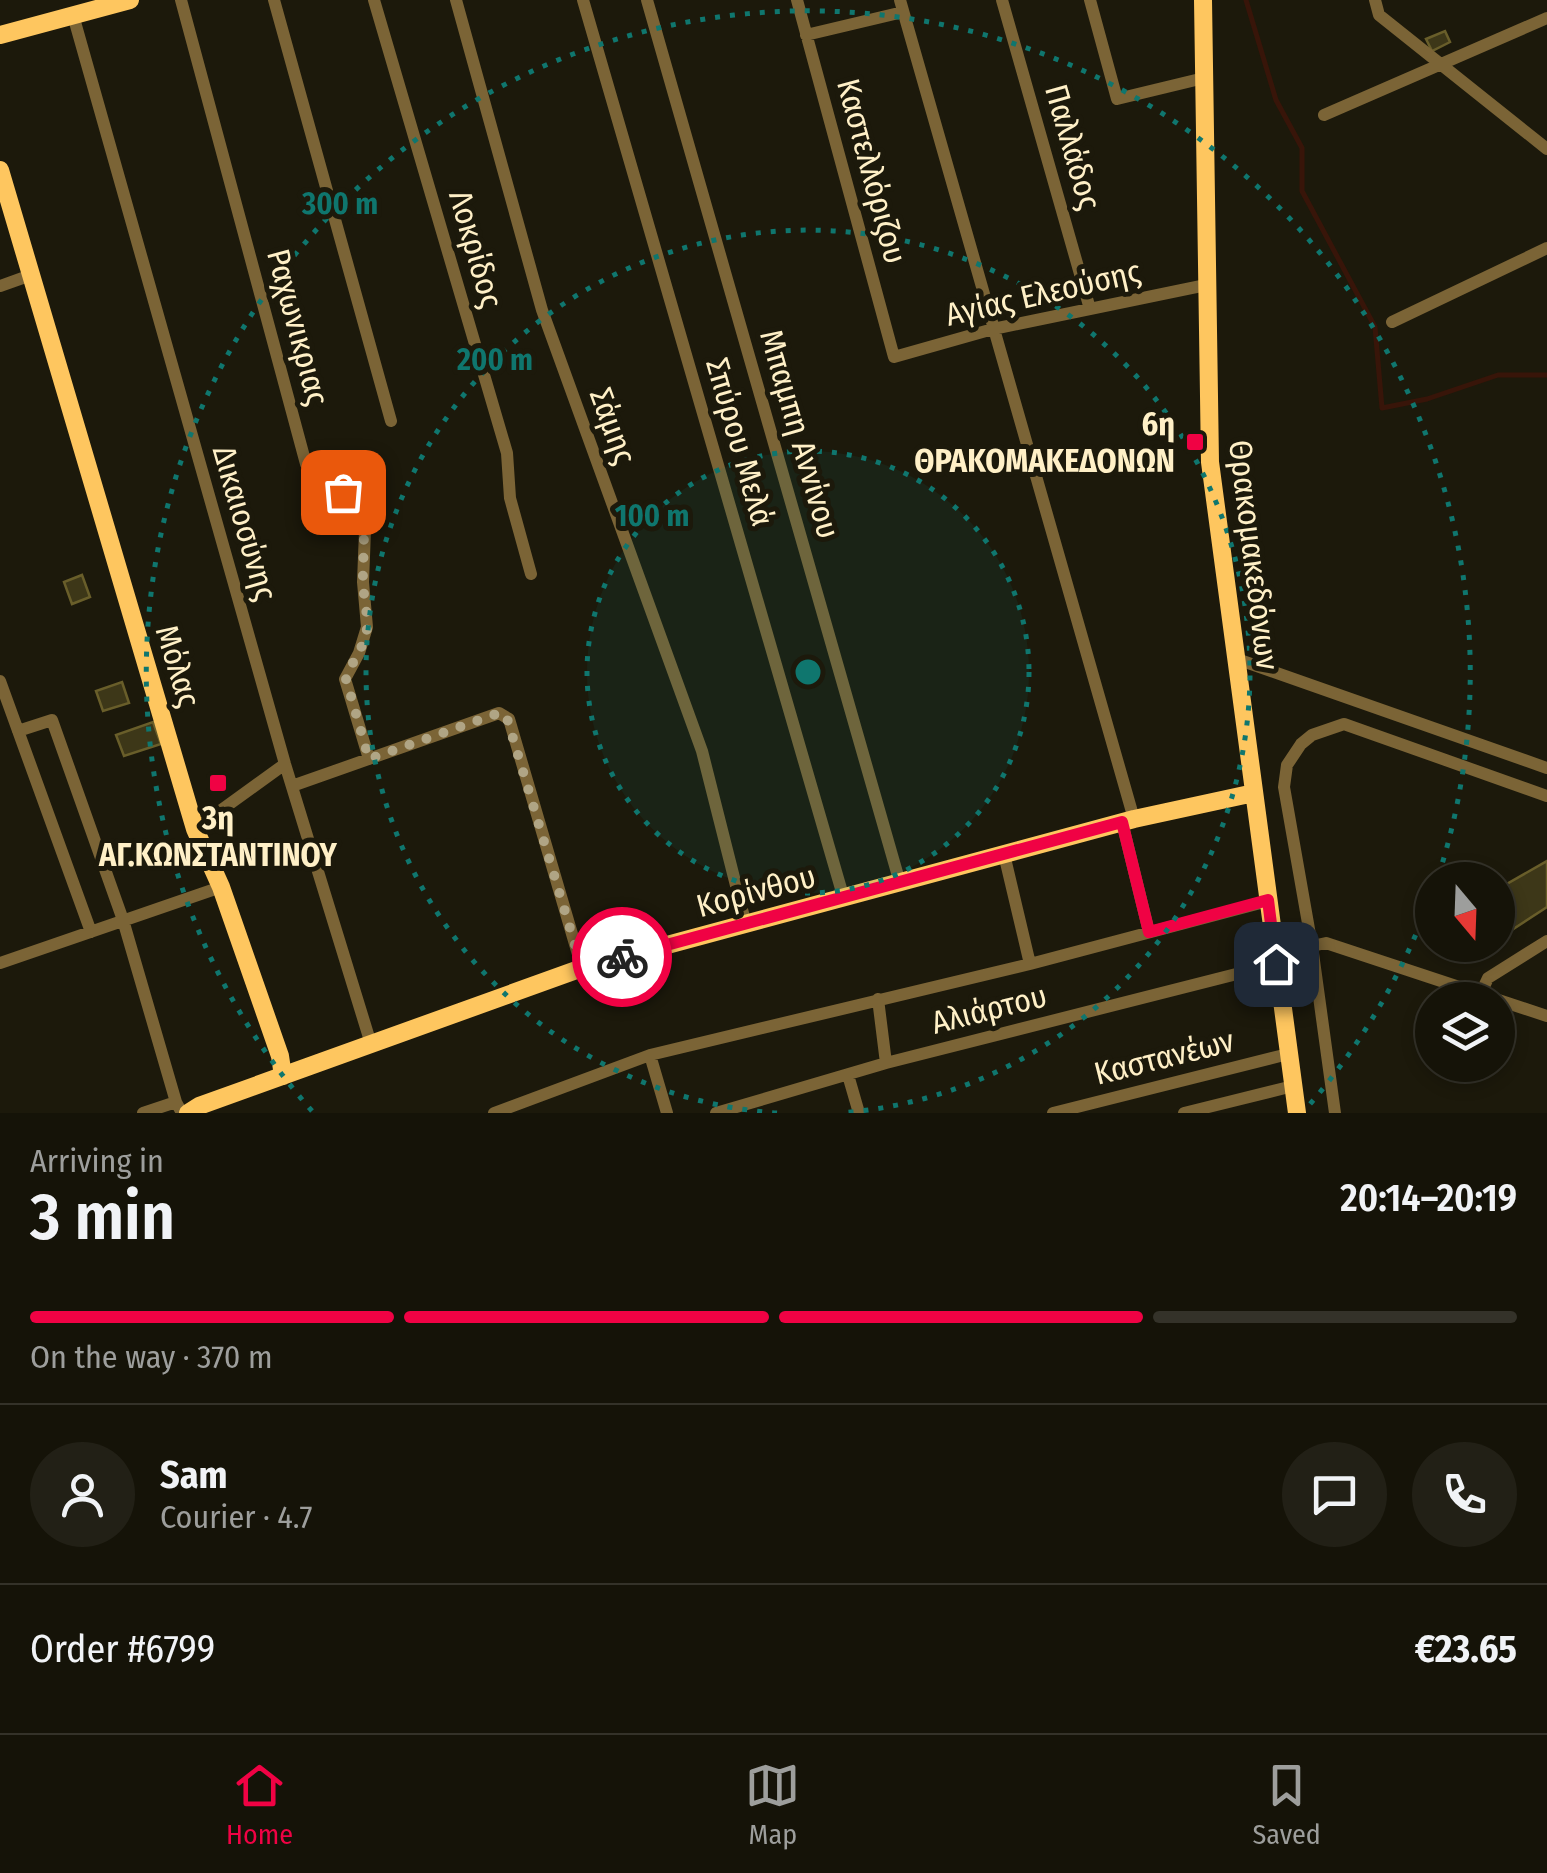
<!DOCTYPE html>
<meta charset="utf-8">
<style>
:root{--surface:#151308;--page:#222016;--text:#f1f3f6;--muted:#9d9e9c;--line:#343229;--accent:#f00244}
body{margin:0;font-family:"Fira Sans Condensed",sans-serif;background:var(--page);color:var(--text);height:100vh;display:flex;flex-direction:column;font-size:38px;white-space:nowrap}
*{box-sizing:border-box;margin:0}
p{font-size:32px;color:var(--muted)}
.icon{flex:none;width:55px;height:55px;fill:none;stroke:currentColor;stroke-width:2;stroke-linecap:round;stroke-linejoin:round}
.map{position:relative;height:1113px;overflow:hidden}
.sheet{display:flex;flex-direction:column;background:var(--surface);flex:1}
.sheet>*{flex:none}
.needle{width:65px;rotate:161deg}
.tools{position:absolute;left:1415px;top:862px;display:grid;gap:20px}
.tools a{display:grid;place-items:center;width:100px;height:100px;border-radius:50%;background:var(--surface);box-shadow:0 5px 15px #0003,0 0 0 2px var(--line);font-size:50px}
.pin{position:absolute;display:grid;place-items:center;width:85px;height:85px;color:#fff;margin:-42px;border-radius:20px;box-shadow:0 5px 15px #0006}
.courier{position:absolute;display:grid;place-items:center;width:100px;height:100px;margin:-50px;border:8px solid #f00244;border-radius:50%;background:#fff;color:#222;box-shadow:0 2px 12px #0007}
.overview em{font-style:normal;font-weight:600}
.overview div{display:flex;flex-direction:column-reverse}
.overview{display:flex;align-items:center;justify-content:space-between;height:170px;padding:0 30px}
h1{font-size:65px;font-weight:600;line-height:75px}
.bar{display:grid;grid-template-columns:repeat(4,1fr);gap:15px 10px;align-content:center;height:120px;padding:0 30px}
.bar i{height:12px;border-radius:8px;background:var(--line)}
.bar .current{background:var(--accent)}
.bar p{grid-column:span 4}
.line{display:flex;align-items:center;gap:25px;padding:0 30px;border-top:2px solid var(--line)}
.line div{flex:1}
.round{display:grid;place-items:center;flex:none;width:105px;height:105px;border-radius:52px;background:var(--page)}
.dock{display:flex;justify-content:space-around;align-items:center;height:140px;border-top:2px solid var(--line);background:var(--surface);font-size:28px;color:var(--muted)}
.dock a{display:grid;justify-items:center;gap:5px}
.dock .current{color:var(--accent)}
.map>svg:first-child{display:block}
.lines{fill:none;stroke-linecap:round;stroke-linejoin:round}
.stream{stroke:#381509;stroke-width:5}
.building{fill:#3d3718;stroke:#695e2a;stroke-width:2.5}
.street{stroke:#7b6436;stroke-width:12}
.secondary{stroke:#fec65f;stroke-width:18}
.done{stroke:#b0a585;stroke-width:10;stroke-dasharray:0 18}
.route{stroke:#f00244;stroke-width:12}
.ring{fill:none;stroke:#0f766e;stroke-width:5;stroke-dasharray:5 10}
.poi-dot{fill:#f00244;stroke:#1c190b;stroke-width:4}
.labels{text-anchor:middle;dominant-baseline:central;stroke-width:10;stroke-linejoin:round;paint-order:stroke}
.street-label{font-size:32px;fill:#fff0c7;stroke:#1c190b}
.poi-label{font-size:32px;font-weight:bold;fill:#fff0c7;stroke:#1c190b;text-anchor:end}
.centre{fill:#0f766e;stroke:#1c190b;stroke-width:5}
.ring-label{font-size:30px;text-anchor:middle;font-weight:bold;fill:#0f766e;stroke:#1c190b;stroke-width:10;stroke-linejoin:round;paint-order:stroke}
</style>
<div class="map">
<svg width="1547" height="1113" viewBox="0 0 1547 1113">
<rect width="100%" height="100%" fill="#1c190b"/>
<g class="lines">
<path class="stream" d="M1246,0L1276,100L1302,148V191L1375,327L1382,408L1427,399L1498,375H1547"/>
</g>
<path class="building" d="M1445,31L1450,42L1432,51L1426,39Z
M82,575L90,597L72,604L64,582Z
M122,682L129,703L103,711L96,691Z
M153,722L161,744L124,756L116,735Z
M1547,861V907L1498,939V889Z"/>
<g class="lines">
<path class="street" d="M181,0L306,464L316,478L351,498L360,512L365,531L363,582L367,627L359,653L345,679L369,759
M274,0L391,421
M374,0L507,453L510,498L531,574
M456,0L542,310L702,751L746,925
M583,0L844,899
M647,0L900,883
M797,0L894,357L993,329L1206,285
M900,0L1134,819
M1002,0L1090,309
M1090,0L1117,99L1204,78
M1375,0L1379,15L1547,149
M73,15L285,764L371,1044
M806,35L903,12
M1324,115L1547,18
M0,286L31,275
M1392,322L1547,248
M1237,659L1547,768
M0,681L91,932
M18,731L52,720L123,920L176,1102L182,1113
M292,786L499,713L509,719L582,968
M1122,822L1149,932
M195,829L285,764
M1004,854L1030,964
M1312,946L1326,943L1547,1016
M0,963L221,887
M1481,993L1488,978L1547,941
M878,999L886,1063
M650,1055L667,1113
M848,1075L859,1113
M143,1113L176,1102
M494,1113L650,1055L1030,964L1268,901
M716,1113L886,1063L1276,964
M1053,1113L1288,1054
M1184,1113L1293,1086
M1335,1113L1312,946L1284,787L1287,765L1301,744L1312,735L1344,724L1547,796"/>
<path class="secondary" d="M1203,0L1210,462L1297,1113
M0,35L130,0
M0,170L195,829L221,887L280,1056L283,1076
M188,1113L199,1106L582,968L1134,819L1254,793"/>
</g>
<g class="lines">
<path class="done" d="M343,492C372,517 362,546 363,580C363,596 368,612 367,628C365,648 351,661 346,679L369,759L499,713L506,715L582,968L622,957"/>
<path class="route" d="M622,957L1122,822L1149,932L1268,900L1276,964"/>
</g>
<circle cx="808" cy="672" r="221" fill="#0f766e" fill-opacity=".12"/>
<g class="ring">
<circle cx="808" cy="672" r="221"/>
<path d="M777 1113A442 442 0 1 1 839 1113"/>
<path d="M1432 893A662 662 0 0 1 1304 1111M312 1111A662 662 0 1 1 1438 877"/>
</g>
<g class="poi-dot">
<rect x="1185" y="432" width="20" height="20" rx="5"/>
<rect x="208" y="773" width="20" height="20" rx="5"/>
</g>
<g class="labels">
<g class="street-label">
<text transform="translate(1073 147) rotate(74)">Παλλάδος</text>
<text transform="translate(872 171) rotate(75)">Καστελλόριζου</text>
<text transform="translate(476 249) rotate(74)">Λοκρίδος</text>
<text transform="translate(1043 293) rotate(-13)">Αγίας Ελεούσης</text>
<text transform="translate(298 327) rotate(75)">Ραχωνικριας</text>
<text transform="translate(613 426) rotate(70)">Σάμης</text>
<text transform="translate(800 434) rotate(74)">Μπαμπη Αννίνου</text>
<text transform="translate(740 442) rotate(74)">Σπύρου Μελά</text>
<text transform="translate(245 523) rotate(74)">Δικαιοσύνης</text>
<text transform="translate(1254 555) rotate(83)">Θρακομακεδόνων</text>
<text transform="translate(178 666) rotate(73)">Μόλας</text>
<text transform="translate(756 891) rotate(-15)">Κορίνθου</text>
<text transform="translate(989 1009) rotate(-14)">Αλιάρτου</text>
<text transform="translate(1164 1057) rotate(-14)">Καστανέων</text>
</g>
<g class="poi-label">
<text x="1175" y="424">6η<tspan x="1175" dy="37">ΘΡΑΚΟΜΑΚΕΔΟΝΩΝ</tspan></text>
<text x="218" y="818" text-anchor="middle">3η<tspan x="218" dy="37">ΑΓ.ΚΩΝΣΤΑΝΤΙΝΟΥ</tspan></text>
</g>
</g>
<circle cx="808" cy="672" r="15" class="centre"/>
<g class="ring-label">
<text x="340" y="214">300 m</text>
<text x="495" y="370">200 m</text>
<text x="652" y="526">100 m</text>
</g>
</svg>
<div class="tools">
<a><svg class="needle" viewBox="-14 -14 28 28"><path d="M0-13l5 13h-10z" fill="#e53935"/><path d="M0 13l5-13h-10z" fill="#9d9e9c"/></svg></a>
<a><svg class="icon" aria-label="layers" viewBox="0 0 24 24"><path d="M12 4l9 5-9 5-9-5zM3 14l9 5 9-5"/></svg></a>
</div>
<div class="pin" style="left:343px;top:492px;background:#ea580c"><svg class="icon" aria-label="bag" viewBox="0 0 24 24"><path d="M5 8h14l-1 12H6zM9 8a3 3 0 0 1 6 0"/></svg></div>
<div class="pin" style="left:1276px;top:964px;background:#1f2937"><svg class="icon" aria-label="home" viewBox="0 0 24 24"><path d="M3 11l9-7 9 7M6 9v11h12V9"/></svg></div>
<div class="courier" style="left:622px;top:957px"><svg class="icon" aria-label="bike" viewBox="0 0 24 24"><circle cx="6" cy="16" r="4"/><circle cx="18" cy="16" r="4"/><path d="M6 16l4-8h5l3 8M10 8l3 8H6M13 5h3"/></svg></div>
</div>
<section class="sheet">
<div class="overview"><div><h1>3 min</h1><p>Arriving in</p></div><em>20:14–20:19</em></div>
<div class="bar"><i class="current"></i><i class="current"></i><i class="current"></i><i></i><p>On the way · 370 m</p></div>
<div class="line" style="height:180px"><a class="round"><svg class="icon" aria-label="person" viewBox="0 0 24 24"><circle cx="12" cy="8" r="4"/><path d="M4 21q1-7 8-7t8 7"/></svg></a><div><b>Sam</b><p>Courier · 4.7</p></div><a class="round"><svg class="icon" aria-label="chat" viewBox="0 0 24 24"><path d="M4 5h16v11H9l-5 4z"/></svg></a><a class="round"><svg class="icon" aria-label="phone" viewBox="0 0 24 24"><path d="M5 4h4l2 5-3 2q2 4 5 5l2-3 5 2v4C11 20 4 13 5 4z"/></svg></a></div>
<div class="line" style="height:130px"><div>Order #6799</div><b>€23.65</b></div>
</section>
<nav class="dock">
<a class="current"><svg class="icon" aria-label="home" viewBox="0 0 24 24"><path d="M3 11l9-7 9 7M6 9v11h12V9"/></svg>Home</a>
<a><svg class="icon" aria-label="map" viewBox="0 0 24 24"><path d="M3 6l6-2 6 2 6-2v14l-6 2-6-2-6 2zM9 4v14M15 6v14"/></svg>Map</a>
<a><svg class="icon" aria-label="saved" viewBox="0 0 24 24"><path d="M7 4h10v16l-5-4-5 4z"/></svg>Saved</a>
</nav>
